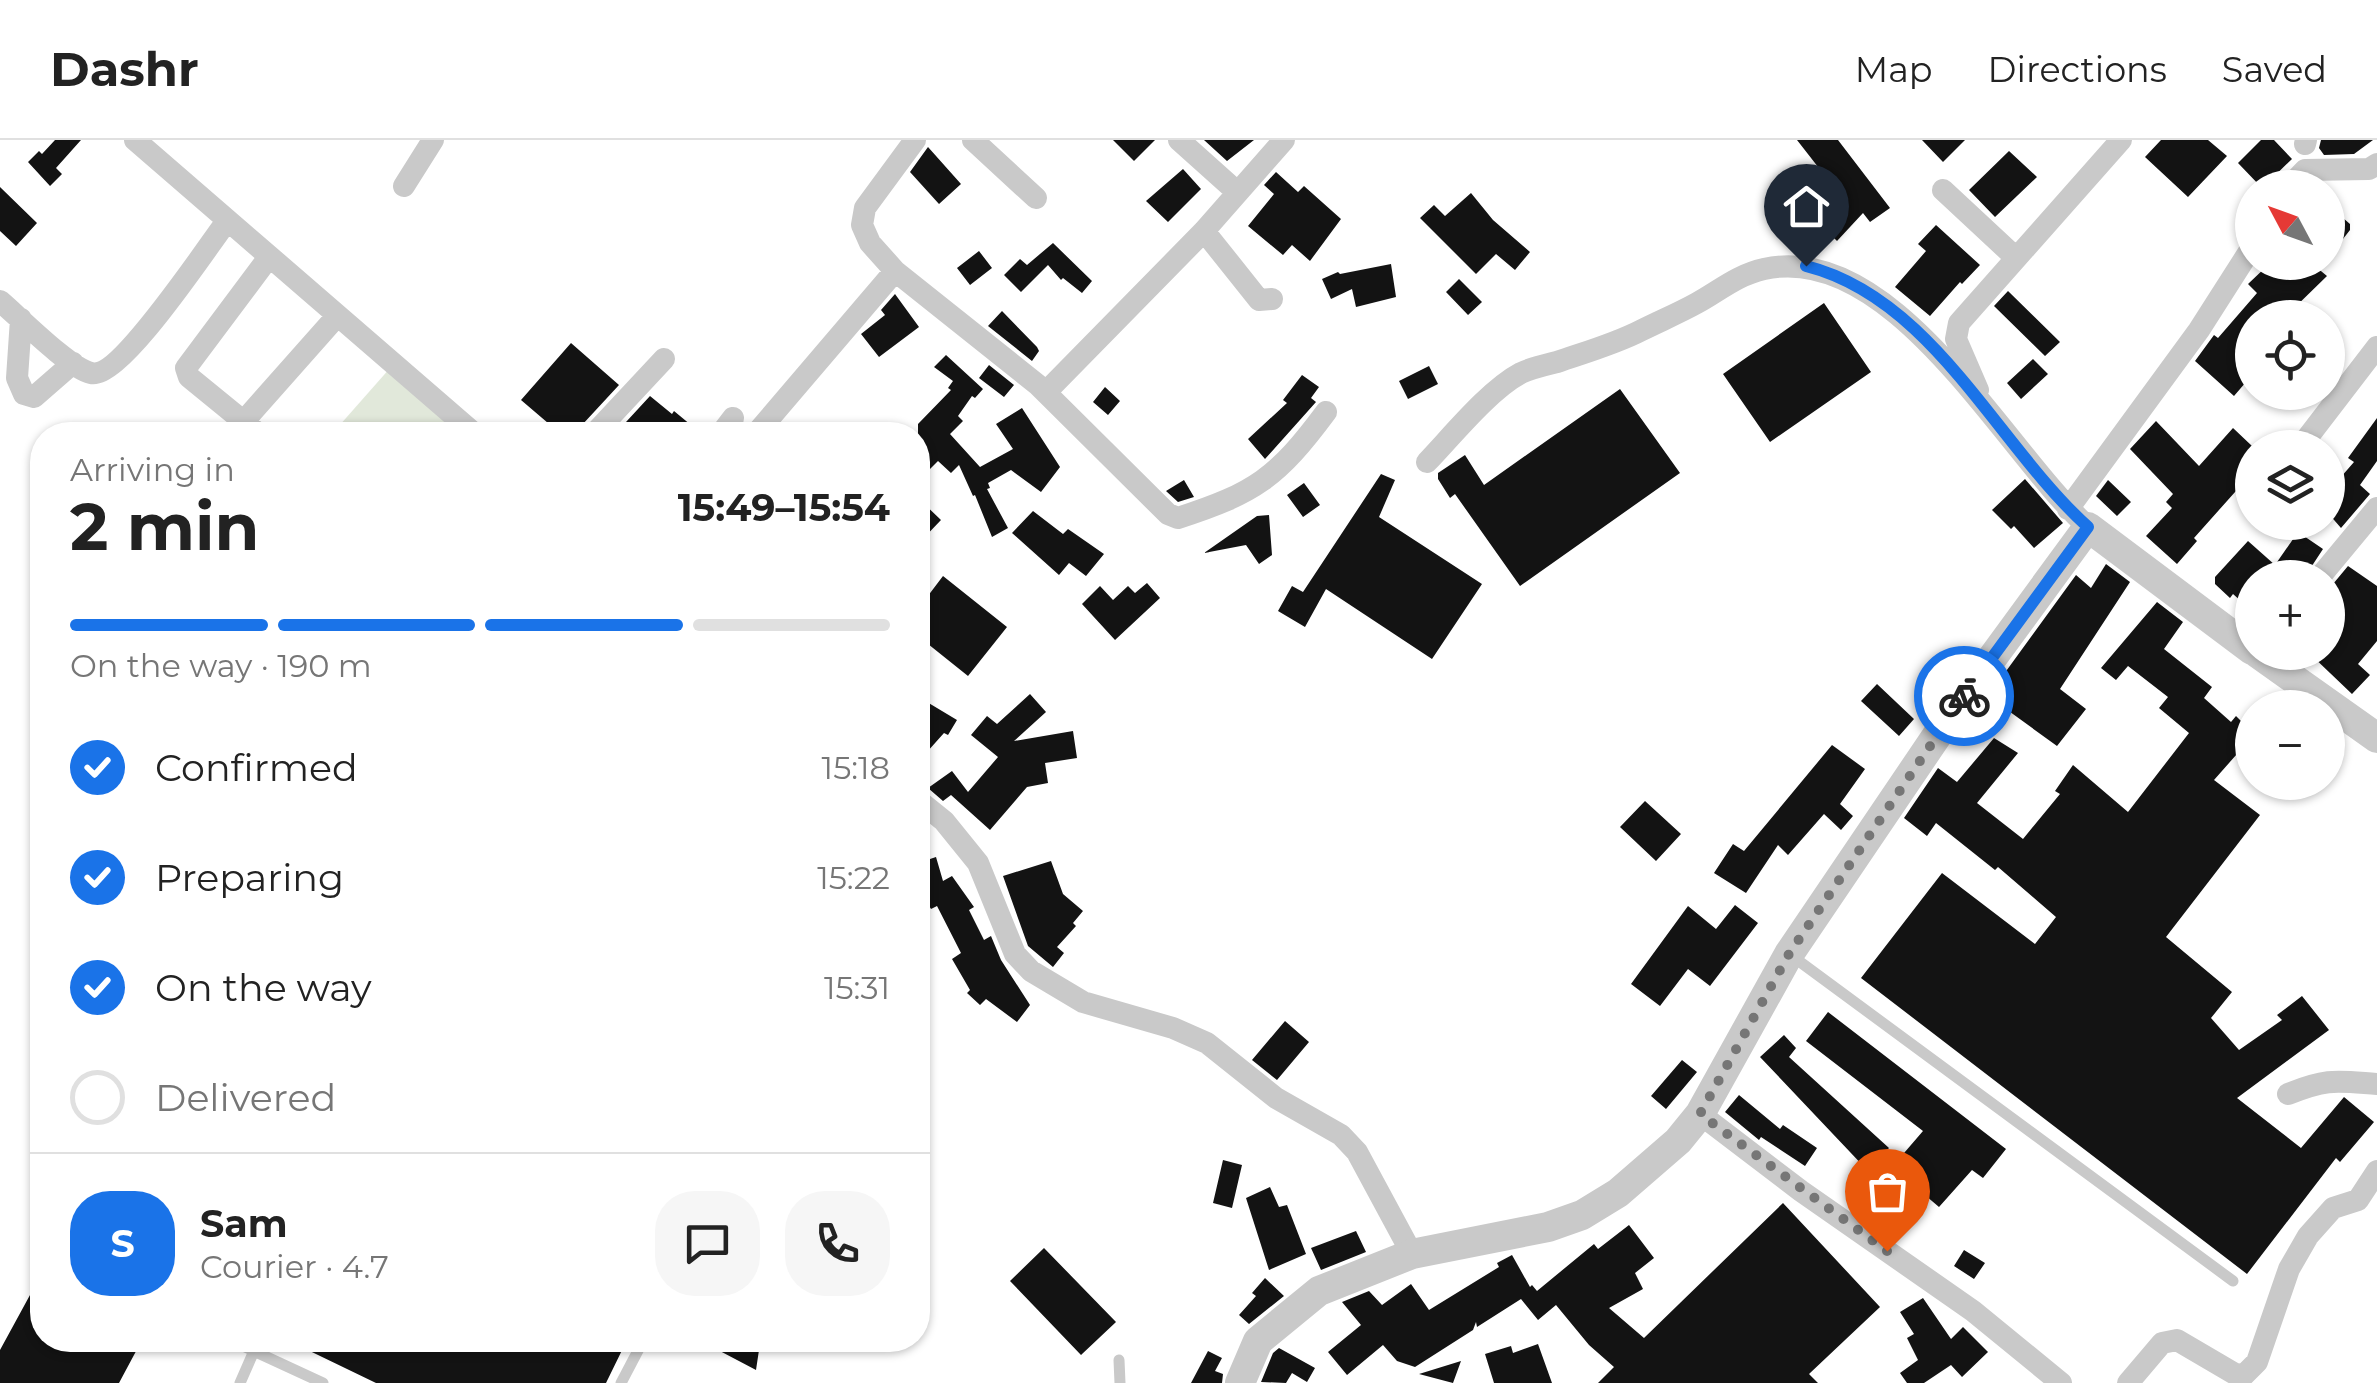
<!DOCTYPE html>
<meta charset="utf-8">
<style>
:root{--surface:#fff;--page:#f6f6f6;--text:#222;--muted:#767676;--line:#e0e0e0;--accent:#1a73e8}
body{margin:0;font-family:Montserrat,sans-serif;background:var(--page);color:var(--text);height:100vh;display:flex;flex-direction:column;font-size:38px;white-space:nowrap}
*{box-sizing:border-box;margin:0}
p{font-size:32px;color:var(--muted)}
.icon{flex:none;width:55px;height:55px;fill:none;stroke:currentColor;stroke-width:2;stroke-linecap:round;stroke-linejoin:round}
.map{position:relative;flex:1;overflow:hidden}
.sheet{position:absolute;left:30px;top:282px;width:900px;height:930px;display:flex;flex-direction:column;background:var(--surface);border-radius:40px;box-shadow:0 2px 8px #0004}
.sheet>*{flex:none}
.needle{width:65px;rotate:311deg}
.fabs{position:absolute;left:2235px;top:30px;display:grid;gap:20px}
.fabs a{display:grid;place-items:center;width:110px;height:110px;border-radius:50%;background:var(--surface);box-shadow:0 2px 8px #0004;font-size:50px}
.pin{position:absolute;display:grid;place-items:center;width:85px;height:85px;color:#fff;margin:-102px -42px;border-radius:50% 50% 50% 0;rotate:-45deg;box-shadow:0 0 10px #0007}
.pin .icon{rotate:45deg}
.courier{position:absolute;display:grid;place-items:center;width:100px;height:100px;margin:-50px;border:8px solid #1a73e8;border-radius:50%;background:#fff;color:#222;box-shadow:0 2px 12px #0007}
.headline em{font-style:normal;font-weight:700}
.headline div{display:flex;flex-direction:column-reverse}
.headline{display:flex;align-items:center;justify-content:space-between;height:170px;padding:0 40px}
h1{font-size:65px;font-weight:700;line-height:75px}
.bar{display:grid;grid-template-columns:repeat(4,1fr);gap:15px 10px;align-content:center;height:120px;padding:0 40px}
.bar i{height:12px;border-radius:8px;background:var(--line)}
.bar .selected{background:var(--accent)}
.bar p{grid-column:span 4}
.line{display:flex;align-items:center;gap:25px;padding:0 40px;border-top:2px solid var(--line)}
.line div{flex:1}
.round{display:grid;place-items:center;flex:none;width:105px;height:105px;border-radius:40px;background:var(--page)}
ol{padding:0 40px;list-style:none}
li{display:flex;align-items:center;gap:30px;height:110px}
li p{margin-inline-start:auto}
li .icon{padding:10px;border-radius:50%;background:var(--accent);color:#fff;stroke-width:4}
li:last-child{color:var(--muted)}
li i{width:55px;height:55px;border:5px solid var(--line);border-radius:50%}
header{display:flex;align-items:center;gap:60px;box-sizing:border-box;height:140px;padding:0 50px;background:var(--surface);border-bottom:2px solid var(--line)}
header strong{font-size:48px}
nav{display:flex;gap:55px;margin-inline-start:auto;font-size:35px}
.map>svg:first-child{display:block}
.green{fill:#e1e8da}
.building{fill:#131313}
.lines{fill:none;stroke-linecap:round;stroke-linejoin:round}
.service{stroke:#c9c9c9;stroke-width:11}
.minor{stroke:#c9c9c9;stroke-width:22}
.tertiary{stroke:#c9c9c9;stroke-width:30}
.done{stroke:#767676;stroke-width:10;stroke-dasharray:0 18}
.route{stroke:#1a73e8;stroke-width:12}
</style>
<header>
<strong>Dashr</strong>
<nav><a>Map</a><a>Directions</a><a>Saved</a></nav>
</header>
<div class="map">
<svg width="2377" height="1243" viewBox="0 0 2377 1243">
<rect width="100%" height="100%" fill="#fff"/>
<path class="green" d="M391,227L467,295H331Z"/>
<path class="building" d="M55,0H81L56,28L62,34L50,46L28,22L39,11L42,14Z
M1113,0H1155L1134,21Z
M1204,0H1254L1227,21Z
M1797,0H1838L1890,68L1870,82L1863,73L1837,101L1819,83L1843,59Z
M1922,0H1965L1943,22Z
M2161,0H2208L2227,16L2188,57L2145,17Z
M2261,0H2274L2292,19L2262,48L2238,23Z
M2321,0H2373L2354,14L2324,15L2319,8Z
M928,7L961,44L939,64L910,32Z
M2009,11L2037,37L1995,77L1969,50Z
M1183,29L1201,49L1168,82L1146,61Z
M1276,32L1298,52L1304,46L1341,79L1310,121L1292,105L1283,115L1248,86L1274,54L1264,45Z
M0,47L37,83L16,106L0,91Z
M1471,53L1493,80L1530,112L1515,130L1496,114L1476,134L1420,78L1434,65L1445,76Z
M2328,65L2350,84V90L2328,118Z
M1936,85L1980,125L1962,144L1960,142L1930,176L1895,147L1926,111L1918,104Z
M1053,103L1092,141L1082,153L1063,138L1061,140L1048,125L1021,152L1004,135L1020,119L1027,125Z
M979,111L992,128L970,145L957,128Z
M2286,122H2310L2327,136L2284,178H2252V235L2234,256L2195,221L2214,195L2218,198L2257,153L2248,144L2268,125L2276,133Z
M1391,124L1396,157L1356,167L1352,149L1331,159L1322,139L1338,132L1340,134Z
M1459,139L1482,162L1468,175L1446,152Z
M2008,151L2060,202L2045,216L1994,166Z
M895,154L919,187L879,217L861,194L885,175L881,170Z
M1824,163L1871,232L1770,302L1723,234Z
M1002,171L1037,207L1039,211L1032,221L988,186Z
M571,203L619,245L582,285L578,295H562L521,260Z
M946,215L983,249L975,258L972,256L958,276L963,281L950,294L980,327L1013,309L996,284L1022,268L1060,327L1041,352L1011,330L988,343L990,348L987,349L1008,388L992,397L975,355L973,356L959,325L951,333L938,321L918,341V284L951,250L948,248L953,241L934,227Z
M2033,219L2048,234L2021,259L2007,243Z
M989,225L1014,245L1004,257L979,238Z
M1429,226L1438,244L1408,259L1399,241Z
M1302,235L1319,247L1311,258L1316,262L1265,319L1248,299L1287,263L1283,260Z
M1105,247L1120,261L1108,275L1093,262Z
M1620,249L1680,333L1520,446L1455,354L1450,358L1438,339V333L1465,315L1484,345Z
M650,256L672,274L674,271L703,295H614Z
M2377,278V321L2360,345L2370,354L2341,388L2328,373V359L2338,349L2334,345L2354,322L2348,318Z
M2156,281L2199,326L2233,288L2252,306V333L2194,398L2197,401L2177,424L2146,396L2172,368L2166,362L2173,354L2130,309Z
M1381,334L1395,340L1379,377L1482,444L1432,519L1326,449L1305,487L1278,471L1292,446L1303,452Z
M2025,339L2063,383L2034,408L2014,386L2011,389L1992,370Z
M1184,340L1194,357L1178,362L1166,351Z
M2108,340L2131,362L2117,376L2096,356Z
M1304,343L1320,365L1303,377L1287,355Z
M918,358L941,380L918,404Z
M1033,371L1063,394L1068,389L1104,414L1086,436L1069,423L1059,435L1012,393Z
M1269,375L1272,415L1259,424L1246,405L1204,413L1257,376Z
M2298,392L2323,409L2304,438H2252V471L2233,454L2230,458L2215,444V437L2248,401L2275,425Z
M2106,424L2130,442L2060,549L2086,569L2057,606L1988,556L2076,435L2091,448Z
M2348,426L2377,446V501L2358,524L2370,535L2352,554L2308,512H2328V450Z
M943,436L1007,487L968,536L918,496V469Z
M1147,443L1160,458L1115,500L1082,464L1100,446L1113,460L1128,446L1135,453Z
M2157,462L2183,482L2164,509L2212,547L2204,558L2231,582L2236,576L2252,592V597L2214,640L2260,675L2166,797L2232,852L2211,878L2239,910L2282,880L2277,875L2302,856L2329,890L2237,958L2301,1008L2344,957L2374,982L2340,1022L2336,1018L2247,1134L1861,838L1942,733L2035,804L2056,777L1998,727L1995,730L1936,683L1927,696L1904,678L1938,628L1957,642L1994,598L2018,613L1977,663L2023,699L2060,654L2055,651L2073,625L2128,672L2189,593L2159,568L2168,557L2128,526L2116,540L2101,528Z
M1877,544L1914,579L1899,596L1861,561Z
M1030,554L1046,572L1014,601L1073,591L1077,618L1045,623L1048,643L1027,647L990,690L951,655L943,661L928,648L952,631L968,652L998,617L971,595L987,576L997,584Z
M918,562L924,567L927,562L957,580L948,595L944,593L918,622Z
M1832,605L1865,629L1840,664L1853,676L1841,690L1824,674L1788,715L1778,705L1746,753L1714,733L1733,704L1744,711Z
M1645,661L1681,694L1656,721L1620,687Z
M936,717L943,741L952,736L974,767L969,770L984,800L991,796L1001,820L1030,865L1017,882L986,859L980,865L967,853L970,850L952,819L961,813L937,766L931,769L922,754L925,752L918,723Z
M1051,721L1063,754L1083,771L1073,783L1076,786L1057,807L1064,813L1053,827L1028,806L1003,736Z
M1735,765L1758,783L1710,846L1688,829L1660,866L1631,844L1688,766L1716,789Z
M1828,872L2006,1009L1983,1038L1972,1030L1939,1067L1892,1027L1923,991L1806,901Z
M1285,881L1309,902L1277,940L1252,920Z
M1784,895L1796,908L1789,917L1889,1008L1868,1031L1760,917Z
M1682,920L1697,932L1666,969L1651,956Z
M1739,955L1780,989L1783,985L1817,1008L1805,1026L1761,997L1759,1000L1725,972Z
M1223,1020L1242,1025L1232,1068L1213,1063Z
M1270,1047L1279,1067L1287,1065L1306,1114L1269,1130L1246,1058Z
M1783,1063L1880,1167L1809,1234L1818,1243H1598L1614,1227L1589,1205L1556,1165L1538,1180L1521,1159L1477,1187L1476,1182L1473,1190L1415,1227L1397,1221L1383,1205L1347,1235L1328,1212L1361,1185L1342,1162L1369,1151L1382,1165L1411,1144L1429,1170L1499,1127L1497,1123L1512,1115L1530,1147L1532,1145L1537,1151L1594,1104L1598,1109L1629,1085L1654,1118L1635,1133L1643,1149L1609,1168L1644,1198Z
M1356,1091L1366,1112L1321,1130L1311,1108Z
M1044,1108L1116,1182L1081,1215L1010,1141Z
M1964,1110L1985,1123L1974,1139L1954,1126Z
M42,1133V1200H142L119,1243H0V1210Z
M1265,1138L1284,1156L1249,1184L1239,1175L1256,1156L1252,1153Z
M1923,1158L1951,1199L1963,1187L1988,1212L1962,1237L1951,1225L1924,1243H1907L1900,1233L1918,1220L1907,1198L1914,1194L1900,1172Z
M287,1200H627L606,1243H376Z
M699,1200H748L759,1210L756,1230Z
M1538,1204L1552,1243H1494L1485,1214L1511,1206L1513,1213Z
M1279,1208L1315,1228L1307,1242L1292,1233L1286,1243L1261,1242L1273,1213Z
M1208,1211L1222,1218L1215,1231L1223,1234L1222,1243H1191Z
M1461,1221L1453,1243L1419,1234Z"/>
<g class="lines">
<path class="service" d="M1792,816L2233,1141
M230,1200L323,1243
M1119,1220L1120,1243
M240,1243L254,1211
M621,1243L642,1203"/>
<path class="minor" d="M135,0L476,295
M915,0L865,68L862,85L870,103L895,131L1038,245L1168,374L1178,378C1255,353 1277,338 1326,272
M973,0L1036,58
M1179,0L1237,52
M2305,4L2306,0
M404,46L433,0
M2288,48L2305,30L2369,29L2377,24
M1943,50L2015,117
M1204,91L1259,160L1272,159
M0,161C19,177 69,228 91,233C120,240 207,107 227,81
M21,179L17,238L24,254L34,257L73,223
M1978,250L1956,199L1959,183L2121,0
M1046,252L1204,91L1284,0
M244,281L337,176
M260,295L189,237L186,228L269,117
M593,295L664,219
M720,295L733,278
M755,295L895,131
M2301,306L2377,207
M1427,322C1452,296 1489,250 1521,233C1531,228 1545,225 1557,222C1586,212 1615,204 1642,190C1660,181 1679,173 1697,163C1719,151 1737,135 1764,129C1894,100 2005,312 2088,387
M2068,369L2199,190L2252,107
M2319,438L2377,368
M918,660L944,681L978,723L1015,814L1031,831L1083,862L1173,888L1207,903L1276,958L1341,995L1357,1012L1412,1114
M2288,954C2328,938 2336,941 2377,944
M1700,974L1801,1051L1973,1171L2061,1243
M2128,1243L2162,1203L2177,1200L2235,1234L2244,1235L2257,1222L2289,1129L2308,1096L2333,1068L2358,1060L2377,1031"/>
<path class="tertiary" d="M2256,512L2377,598
M1240,1243L1258,1201L1319,1151L1412,1114L1548,1087L1582,1075L1618,1053L1678,1001L1700,974L1789,814L1957,566L2088,387L2252,510"/>
</g>
<g class="lines">
<path class="done" d="M1887,1111L1700,974L1789,814L1964,556"/>
<path class="route" d="M1806,126C1933,158 1997,305 2088,387L1964,556"/>
</g>
</svg>
<div class="fabs">
<a><svg class="needle" viewBox="-14 -14 28 28"><path d="M0-13l5 13h-10z" fill="#e53935"/><path d="M0 13l5-13h-10z" fill="#767676"/></svg></a>
<a><svg class="icon" aria-label="locate" viewBox="0 0 24 24"><circle cx="12" cy="12" r="6"/><path d="M12 2v4M12 18v4M2 12h4M18 12h4"/></svg></a>
<a><svg class="icon" aria-label="layers" viewBox="0 0 24 24"><path d="M12 4l9 5-9 5-9-5zM3 14l9 5 9-5"/></svg></a>
<a>+</a>
<a>−</a>
</div>
<div class="pin" style="left:1887px;top:1111px;background:#ea580c"><svg class="icon" aria-label="bag" viewBox="0 0 24 24"><path d="M5 8h14l-1 12H6zM9 8a3 3 0 0 1 6 0"/></svg></div>
<div class="pin" style="left:1806px;top:126px;background:#1f2937"><svg class="icon" aria-label="home" viewBox="0 0 24 24"><path d="M3 11l9-7 9 7M6 9v11h12V9"/></svg></div>
<div class="courier" style="left:1964px;top:556px"><svg class="icon" aria-label="bike" viewBox="0 0 24 24"><circle cx="6" cy="16" r="4"/><circle cx="18" cy="16" r="4"/><path d="M6 16l4-8h5l3 8M10 8l3 8H6M13 5h3"/></svg></div>
<section class="sheet">
<div class="headline"><div><h1>2 min</h1><p>Arriving in</p></div><em>15:49–15:54</em></div>
<div class="bar"><i class="selected"></i><i class="selected"></i><i class="selected"></i><i></i><p>On the way · 190 m</p></div>
<ol>
<li><svg class="icon" aria-label="check" viewBox="0 0 24 24"><path d="M5 12l5 5 9-10"/></svg>Confirmed<p>15:18</p></li>
<li><svg class="icon" aria-label="check" viewBox="0 0 24 24"><path d="M5 12l5 5 9-10"/></svg>Preparing<p>15:22</p></li>
<li><svg class="icon" aria-label="check" viewBox="0 0 24 24"><path d="M5 12l5 5 9-10"/></svg>On the way<p>15:31</p></li>
<li><i></i>Delivered</li>
</ol>
<div class="line" style="height:180px"><b class="round" style="background:var(--accent);color:#fff">S</b><div><b>Sam</b><p>Courier · 4.7</p></div><a class="round"><svg class="icon" aria-label="chat" viewBox="0 0 24 24"><path d="M4 5h16v11H9l-5 4z"/></svg></a><a class="round"><svg class="icon" aria-label="phone" viewBox="0 0 24 24"><path d="M5 4h4l2 5-3 2q2 4 5 5l2-3 5 2v4C11 20 4 13 5 4z"/></svg></a></div>
</section>
</div>
